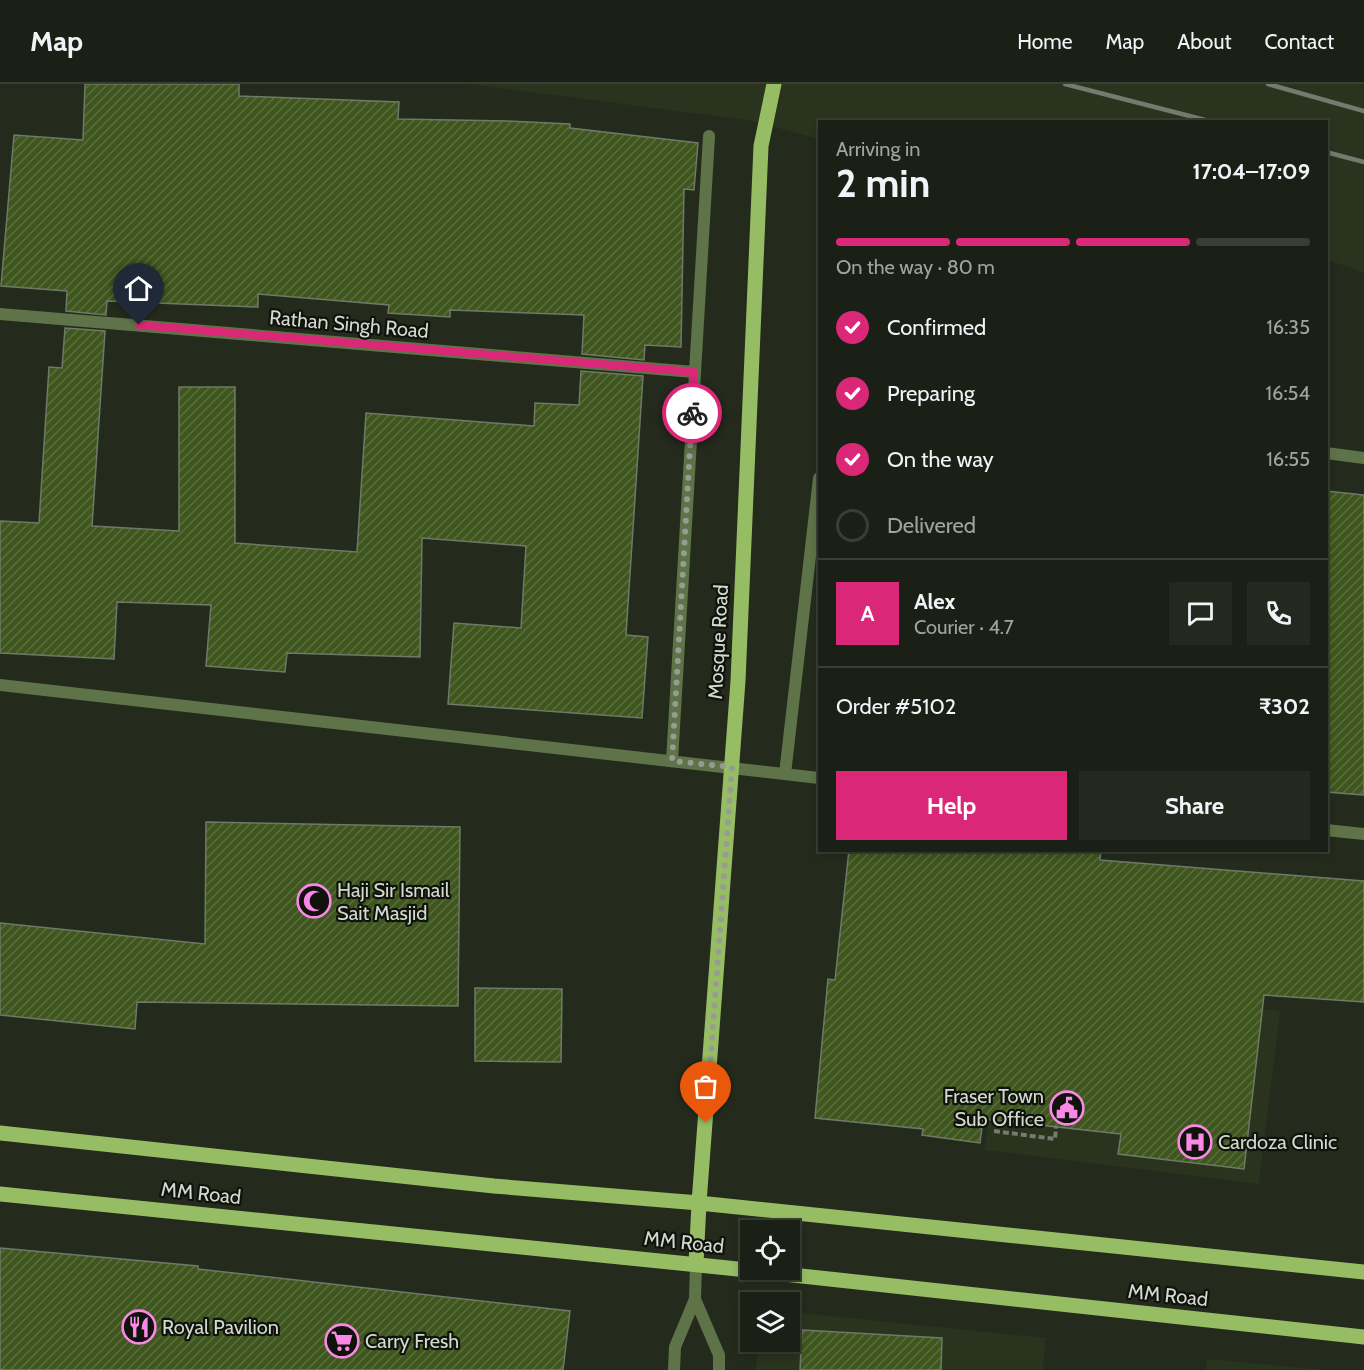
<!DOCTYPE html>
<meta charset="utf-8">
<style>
:root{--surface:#1b2016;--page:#24281f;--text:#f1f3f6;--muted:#a0a3a1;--line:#393e35;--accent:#db2777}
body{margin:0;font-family:Cabin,sans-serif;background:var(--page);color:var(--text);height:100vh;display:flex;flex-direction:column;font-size:22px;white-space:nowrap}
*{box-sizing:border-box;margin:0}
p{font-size:20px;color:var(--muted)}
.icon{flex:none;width:33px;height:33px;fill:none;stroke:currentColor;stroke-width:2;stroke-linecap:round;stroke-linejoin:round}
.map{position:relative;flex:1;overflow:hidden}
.drawer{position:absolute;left:818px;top:36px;width:510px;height:732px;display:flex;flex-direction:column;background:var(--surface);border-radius:0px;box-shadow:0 3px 9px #0003,0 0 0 2px var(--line)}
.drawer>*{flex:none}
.fabs{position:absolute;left:740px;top:1136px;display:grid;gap:12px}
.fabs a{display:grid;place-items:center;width:60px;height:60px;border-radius:0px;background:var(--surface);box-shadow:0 3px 9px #0003,0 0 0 2px var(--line);font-size:30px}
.pin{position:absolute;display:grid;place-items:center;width:51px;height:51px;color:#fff;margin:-62px -26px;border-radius:50% 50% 50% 0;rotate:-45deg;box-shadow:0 0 6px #0007}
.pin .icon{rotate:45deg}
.courier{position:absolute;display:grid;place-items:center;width:60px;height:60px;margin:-30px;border:4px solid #db2777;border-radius:50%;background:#fff;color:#222;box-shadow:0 2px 8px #0007}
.head em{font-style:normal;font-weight:800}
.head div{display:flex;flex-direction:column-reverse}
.head{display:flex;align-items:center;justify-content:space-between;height:102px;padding:0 18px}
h1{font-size:39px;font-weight:800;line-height:45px}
.bar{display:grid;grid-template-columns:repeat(4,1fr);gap:9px 6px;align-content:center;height:72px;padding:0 18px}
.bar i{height:8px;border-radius:4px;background:var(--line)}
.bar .on{background:var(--accent)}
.bar p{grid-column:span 4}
.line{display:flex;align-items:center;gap:15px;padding:0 18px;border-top:2px solid var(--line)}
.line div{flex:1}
.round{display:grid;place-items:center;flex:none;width:63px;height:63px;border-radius:0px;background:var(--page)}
ol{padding:0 18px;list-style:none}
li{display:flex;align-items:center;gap:18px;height:66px}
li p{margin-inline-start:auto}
li .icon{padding:6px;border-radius:50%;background:var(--accent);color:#fff;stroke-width:4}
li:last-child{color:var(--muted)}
li i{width:33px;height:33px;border:3px solid var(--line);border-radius:50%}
.action{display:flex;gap:12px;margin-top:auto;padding:12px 18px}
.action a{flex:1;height:69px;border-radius:0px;background:var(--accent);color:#fff;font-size:24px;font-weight:800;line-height:69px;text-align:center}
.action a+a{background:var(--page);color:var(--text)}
header{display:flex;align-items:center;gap:36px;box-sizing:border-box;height:84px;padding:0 30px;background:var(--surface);border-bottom:2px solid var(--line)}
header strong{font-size:28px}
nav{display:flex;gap:33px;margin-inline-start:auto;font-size:21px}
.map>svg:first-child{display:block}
.built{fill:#2a331e}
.building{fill:url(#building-hatch);stroke:#707967;stroke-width:1.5}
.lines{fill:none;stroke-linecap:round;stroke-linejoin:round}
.path{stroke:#757b6f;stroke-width:4;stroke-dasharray:6 3;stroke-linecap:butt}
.minor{stroke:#5f7349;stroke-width:12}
.tertiary{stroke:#5f7349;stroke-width:12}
.primary{stroke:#96bc64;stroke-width:15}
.rail{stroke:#747a6e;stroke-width:4.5}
.done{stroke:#969c91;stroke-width:6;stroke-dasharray:0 10.8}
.route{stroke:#db2777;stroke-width:8}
.labels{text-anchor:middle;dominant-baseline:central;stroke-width:4.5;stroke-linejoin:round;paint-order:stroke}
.street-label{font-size:20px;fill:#d4d9cf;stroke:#0f130c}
.poi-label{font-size:20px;fill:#d4d9cf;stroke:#0f130c;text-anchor:start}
</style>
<header>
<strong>Map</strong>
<nav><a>Home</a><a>Map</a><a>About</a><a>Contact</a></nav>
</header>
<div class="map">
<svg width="1364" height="1286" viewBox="0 0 1364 1286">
<defs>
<pattern id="building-hatch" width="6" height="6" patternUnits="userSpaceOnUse" patternTransform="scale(1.5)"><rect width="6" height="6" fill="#3f561e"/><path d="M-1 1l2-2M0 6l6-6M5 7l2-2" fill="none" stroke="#5a6e3e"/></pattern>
</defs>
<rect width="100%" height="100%" fill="#242b1d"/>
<path class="built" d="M467,0H1364V189L1326,175V38H819V55L748,36Z
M1006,893L1280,927L1259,1100L985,1066Z
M789,1228L1046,1254L1043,1286H756L758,1257H789Z
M1207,1275L1327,1286H1206Z"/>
<path class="building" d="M85,0H239V12L399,18L398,35L507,37L570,40V44L698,59L694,106L684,105L681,263L645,261L644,276L582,270L584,231L450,226V233L388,229L389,221L258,210V223L107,217L106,231L66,227L67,207L1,202L14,51L83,56Z
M65,244L105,247L92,442L179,447V303H235V459L357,468L366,329L534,342L535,319L579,321L581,287L643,292L626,551L648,553L642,634L448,620L454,539L521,544L526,462L422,454L420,573L287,569L285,588L206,582L211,521L117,518L114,575L0,569V437L39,439L49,283L62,284Z
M1326,407L1364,411V711L1326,708Z
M206,738L460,743L458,922L137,918L135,945L0,931V839L205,860Z
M849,766H1101L1100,776L1364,797V918L1264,911L1244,1085L1118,1070L1121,1050L983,1035L980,1059L922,1051L923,1045L815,1034L828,895L835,896Z
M475,904L562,905L561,978L475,977Z
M0,1164L198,1182V1185L570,1227L563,1286H0Z
M802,1246L942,1254L941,1286H800Z"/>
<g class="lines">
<path class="path" d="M994,1047L1055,1055L1056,1042"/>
<path class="minor" d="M0,230L694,288
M1326,369L1364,374
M0,601L819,694
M672,677L709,52
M785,690L819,394
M1326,746L1364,750"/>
<path class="tertiary" d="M695,1215L719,1271V1286
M674,1286L675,1263L695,1215L696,1180"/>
<path class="primary" d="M0,1049L494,1102L699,1119L1364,1188
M0,1110L728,1184L1364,1253
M696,1180L699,1119L738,597L761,62L774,0"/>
<path class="rail" d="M1065,0L1213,38
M1268,0L1364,27
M1326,68L1364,78"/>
</g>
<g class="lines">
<path class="done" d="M692,329L672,677L732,683L706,1039"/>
<path class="route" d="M139,241L694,288L692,329"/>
</g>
<defs>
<g id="mosque-ring" transform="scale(1.725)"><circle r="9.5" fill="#0f130c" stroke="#fb87e6" stroke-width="1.5"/><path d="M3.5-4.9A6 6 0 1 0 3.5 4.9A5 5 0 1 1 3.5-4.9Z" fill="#fb87e6"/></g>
<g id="civic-ring" transform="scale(1.725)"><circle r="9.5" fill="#0f130c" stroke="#fb87e6" stroke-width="1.5"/><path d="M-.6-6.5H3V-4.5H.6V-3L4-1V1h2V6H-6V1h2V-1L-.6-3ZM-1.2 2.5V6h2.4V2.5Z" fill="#fb87e6"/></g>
<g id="hospital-ring" transform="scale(1.725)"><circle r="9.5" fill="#0f130c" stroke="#fb87e6" stroke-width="1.5"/><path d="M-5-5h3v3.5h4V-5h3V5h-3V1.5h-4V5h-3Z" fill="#fb87e6"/></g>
<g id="restaurant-ring" transform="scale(1.725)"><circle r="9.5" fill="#0f130c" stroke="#fb87e6" stroke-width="1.5"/><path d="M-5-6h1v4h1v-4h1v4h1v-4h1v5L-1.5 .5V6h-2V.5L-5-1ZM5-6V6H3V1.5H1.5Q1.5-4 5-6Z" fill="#fb87e6"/></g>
<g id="supermarket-ring" transform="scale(1.725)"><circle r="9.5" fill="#0f130c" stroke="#fb87e6" stroke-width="1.5"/><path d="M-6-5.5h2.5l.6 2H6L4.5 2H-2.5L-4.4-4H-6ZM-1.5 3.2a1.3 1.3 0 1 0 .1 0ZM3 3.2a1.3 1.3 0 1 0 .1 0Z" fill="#fb87e6"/></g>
</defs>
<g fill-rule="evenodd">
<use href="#mosque-ring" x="314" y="817"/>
<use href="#civic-ring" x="1067" y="1024"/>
<use href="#hospital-ring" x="1195" y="1058"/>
<use href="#restaurant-ring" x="139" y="1243"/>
<use href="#supermarket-ring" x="342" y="1257"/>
</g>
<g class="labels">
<g class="street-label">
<text transform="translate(349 240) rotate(5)">Rathan Singh Road</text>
<text transform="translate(718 558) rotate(-87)">Mosque Road</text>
<text transform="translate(201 1109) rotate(6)">MM Road</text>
<text transform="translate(684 1158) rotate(6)">MM Road</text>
<text transform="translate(1168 1211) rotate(6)">MM Road</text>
</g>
<g class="poi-label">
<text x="337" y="806">Haji Sir Ismail<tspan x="337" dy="23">Sait Masjid</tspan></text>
<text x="1044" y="1012" text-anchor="end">Fraser Town<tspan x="1044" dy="23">Sub Office</tspan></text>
<text x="1218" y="1058">Cardoza Clinic</text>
<text x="162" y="1243">Royal Pavilion</text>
<text x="365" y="1257">Carry Fresh</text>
</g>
</g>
</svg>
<div class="fabs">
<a><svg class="icon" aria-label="locate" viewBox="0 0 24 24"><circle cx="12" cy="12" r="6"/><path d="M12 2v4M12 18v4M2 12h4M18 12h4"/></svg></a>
<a><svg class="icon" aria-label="layers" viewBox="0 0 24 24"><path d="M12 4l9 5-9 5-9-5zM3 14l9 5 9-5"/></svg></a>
</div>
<div class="pin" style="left:706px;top:1039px;background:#ea580c"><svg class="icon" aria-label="bag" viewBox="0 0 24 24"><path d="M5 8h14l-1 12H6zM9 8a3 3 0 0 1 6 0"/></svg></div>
<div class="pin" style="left:139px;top:241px;background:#1f2937"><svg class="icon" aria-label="home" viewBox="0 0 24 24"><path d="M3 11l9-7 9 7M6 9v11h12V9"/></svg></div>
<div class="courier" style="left:692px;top:329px"><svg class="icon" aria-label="bike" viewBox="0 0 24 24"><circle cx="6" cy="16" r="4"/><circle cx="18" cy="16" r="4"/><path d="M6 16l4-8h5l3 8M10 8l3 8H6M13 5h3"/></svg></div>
<section class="drawer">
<div class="head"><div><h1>2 min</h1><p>Arriving in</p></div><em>17:04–17:09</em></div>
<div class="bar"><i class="on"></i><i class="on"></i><i class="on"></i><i></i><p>On the way · 80 m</p></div>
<ol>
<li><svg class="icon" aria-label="check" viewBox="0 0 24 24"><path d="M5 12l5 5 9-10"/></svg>Confirmed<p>16:35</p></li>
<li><svg class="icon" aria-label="check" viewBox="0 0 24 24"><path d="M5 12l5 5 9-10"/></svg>Preparing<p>16:54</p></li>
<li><svg class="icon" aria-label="check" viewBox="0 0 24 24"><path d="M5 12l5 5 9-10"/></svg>On the way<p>16:55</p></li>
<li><i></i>Delivered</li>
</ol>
<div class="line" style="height:108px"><b class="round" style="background:var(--accent);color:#fff">A</b><div><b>Alex</b><p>Courier · 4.7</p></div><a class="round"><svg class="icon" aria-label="chat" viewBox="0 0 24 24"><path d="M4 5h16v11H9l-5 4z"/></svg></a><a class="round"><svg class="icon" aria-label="phone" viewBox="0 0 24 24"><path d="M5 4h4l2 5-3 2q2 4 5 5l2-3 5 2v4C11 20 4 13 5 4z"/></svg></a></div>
<div class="line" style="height:78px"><div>Order #5102</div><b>₹302</b></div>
<div class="action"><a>Help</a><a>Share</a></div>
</section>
</div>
